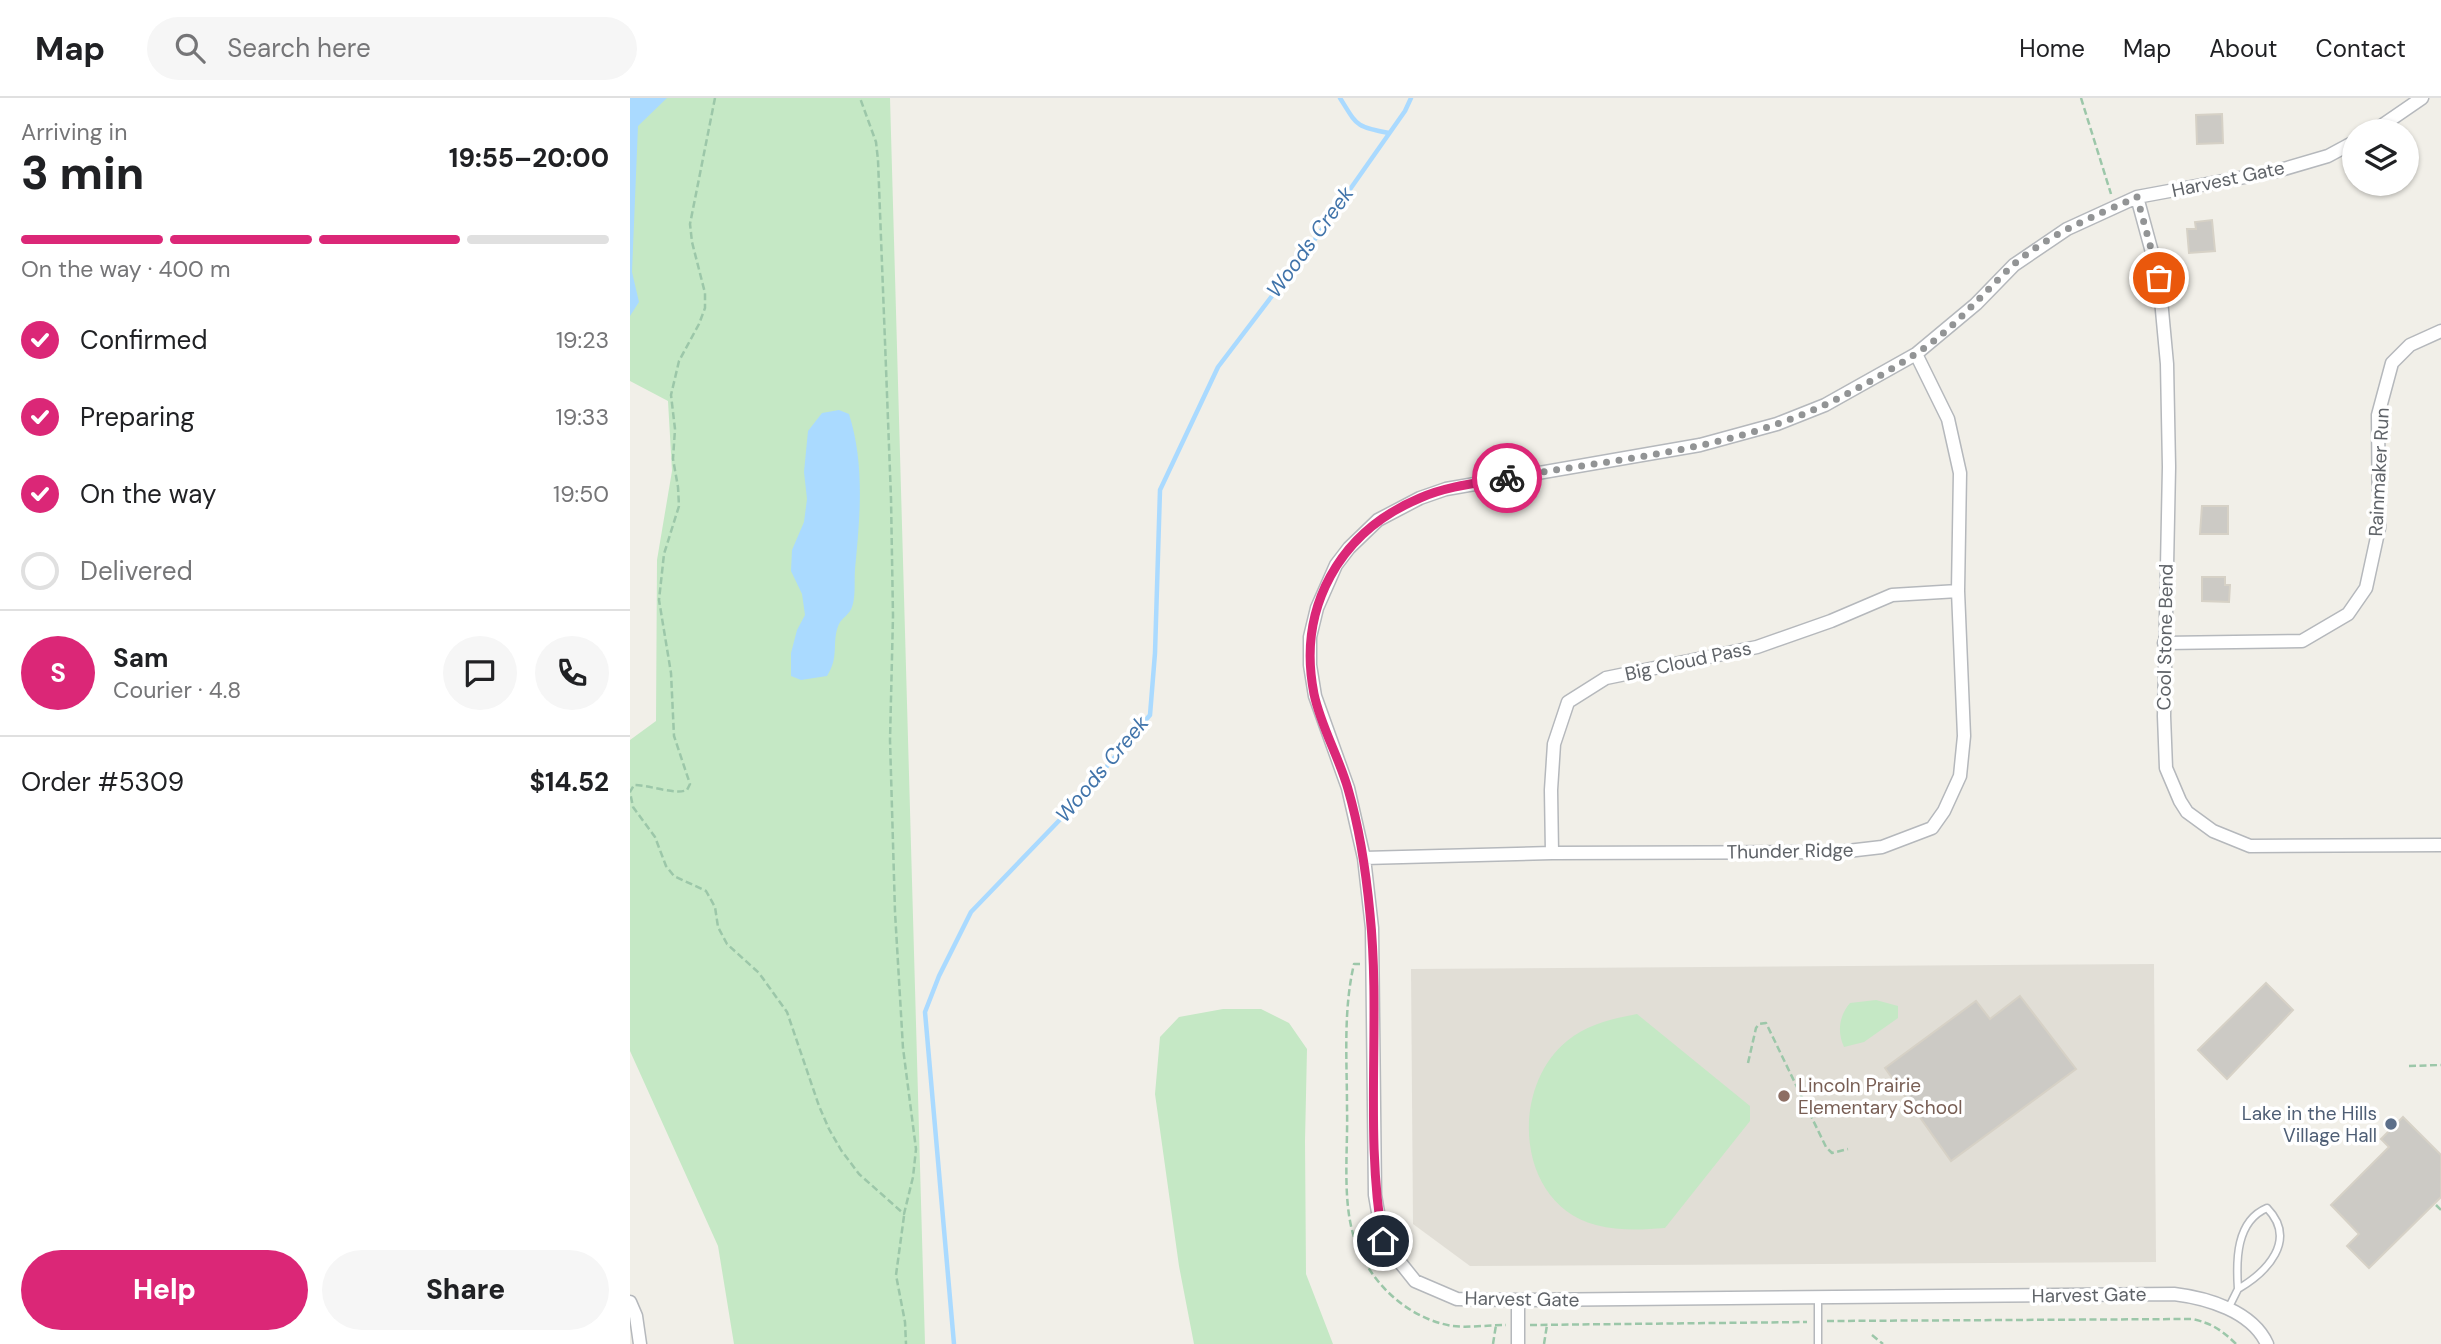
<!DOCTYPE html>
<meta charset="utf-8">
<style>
:root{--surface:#fff;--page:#f6f6f6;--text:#202124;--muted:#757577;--line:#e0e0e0;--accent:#db2777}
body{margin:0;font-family:"DM Sans",sans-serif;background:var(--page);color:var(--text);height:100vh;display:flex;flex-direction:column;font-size:26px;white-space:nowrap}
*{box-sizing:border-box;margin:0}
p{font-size:23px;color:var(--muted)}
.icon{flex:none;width:38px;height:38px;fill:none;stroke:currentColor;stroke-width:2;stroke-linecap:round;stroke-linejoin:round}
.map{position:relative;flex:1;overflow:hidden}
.side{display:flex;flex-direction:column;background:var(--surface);width:630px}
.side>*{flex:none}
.controls{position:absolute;left:1712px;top:21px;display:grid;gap:14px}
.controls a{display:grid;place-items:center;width:77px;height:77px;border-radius:50%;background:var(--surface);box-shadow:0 2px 5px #0004;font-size:35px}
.pin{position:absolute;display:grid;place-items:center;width:60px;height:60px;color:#fff;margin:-30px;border:4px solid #fff;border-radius:50%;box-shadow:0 2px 7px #0007}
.courier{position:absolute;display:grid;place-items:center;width:70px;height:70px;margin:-35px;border:5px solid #db2777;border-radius:50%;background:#fff;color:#222;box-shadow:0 2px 9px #0007}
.head em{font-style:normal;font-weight:800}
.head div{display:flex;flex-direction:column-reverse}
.head{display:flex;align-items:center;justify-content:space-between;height:119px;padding:0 21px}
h1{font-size:46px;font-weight:800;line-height:52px}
.bar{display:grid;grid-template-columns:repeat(4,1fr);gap:10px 7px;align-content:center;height:84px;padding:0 21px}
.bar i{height:9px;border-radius:5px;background:var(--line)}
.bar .on{background:var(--accent)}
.bar p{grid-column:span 4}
.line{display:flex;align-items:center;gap:18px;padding:0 21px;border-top:2px solid var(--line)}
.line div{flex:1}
.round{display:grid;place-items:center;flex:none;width:74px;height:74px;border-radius:37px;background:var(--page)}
ol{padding:0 21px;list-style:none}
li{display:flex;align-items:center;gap:21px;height:77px}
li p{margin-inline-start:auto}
li .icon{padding:7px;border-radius:50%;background:var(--accent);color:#fff;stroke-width:4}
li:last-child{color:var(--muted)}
li i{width:38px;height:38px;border:4px solid var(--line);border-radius:50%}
.action{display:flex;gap:14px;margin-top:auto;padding:14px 21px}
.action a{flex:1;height:80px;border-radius:42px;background:var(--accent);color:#fff;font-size:28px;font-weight:800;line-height:80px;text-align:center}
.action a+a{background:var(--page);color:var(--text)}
header{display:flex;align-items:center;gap:42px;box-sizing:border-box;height:98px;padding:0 35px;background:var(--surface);border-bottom:2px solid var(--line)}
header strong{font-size:33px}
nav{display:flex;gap:38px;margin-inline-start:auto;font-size:24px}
.search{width:490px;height:63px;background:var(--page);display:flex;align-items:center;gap:18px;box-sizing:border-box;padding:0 24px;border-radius:38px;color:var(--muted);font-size:26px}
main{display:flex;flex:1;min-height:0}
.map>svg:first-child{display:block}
.education{fill:#e1ded6}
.green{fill:#c5e8c5}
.water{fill:#aadaff}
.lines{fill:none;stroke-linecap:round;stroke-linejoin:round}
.stream{stroke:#aadaff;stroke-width:4.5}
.building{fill:#cccac5;stroke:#d6d1c6;stroke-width:2}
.service-casing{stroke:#b5b8bc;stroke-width:9}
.minor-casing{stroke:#b5b8bc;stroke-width:15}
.path{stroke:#9cc7a9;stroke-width:2.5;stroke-dasharray:7 3.5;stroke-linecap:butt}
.service{stroke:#fff;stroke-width:6}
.minor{stroke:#fff;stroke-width:12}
.done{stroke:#929495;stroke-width:7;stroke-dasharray:0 12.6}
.route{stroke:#db2777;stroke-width:9}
.education-dot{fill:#8d6e63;stroke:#fff;stroke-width:2.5}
.service-dot{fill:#5c6f8a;stroke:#fff;stroke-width:2.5}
.labels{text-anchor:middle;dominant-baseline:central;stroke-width:7;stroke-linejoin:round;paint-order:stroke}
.street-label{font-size:19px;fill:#5f6368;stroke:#fff}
.education-label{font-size:19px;fill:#785e54;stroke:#fff;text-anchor:start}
.service-label{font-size:19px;fill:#4e5e75;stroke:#fff;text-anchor:end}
.water-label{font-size:21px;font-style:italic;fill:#4174aa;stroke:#fff}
</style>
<header>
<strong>Map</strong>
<div class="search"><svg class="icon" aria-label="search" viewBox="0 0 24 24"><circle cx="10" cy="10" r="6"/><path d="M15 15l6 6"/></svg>Search here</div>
<nav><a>Home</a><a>Map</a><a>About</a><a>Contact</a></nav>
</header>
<main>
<section class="side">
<div class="head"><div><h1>3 min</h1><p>Arriving in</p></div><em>19:55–20:00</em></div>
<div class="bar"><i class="on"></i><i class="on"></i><i class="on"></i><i></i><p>On the way · 400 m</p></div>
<ol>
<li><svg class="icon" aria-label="check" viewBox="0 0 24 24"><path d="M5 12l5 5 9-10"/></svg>Confirmed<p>19:23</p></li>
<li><svg class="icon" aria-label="check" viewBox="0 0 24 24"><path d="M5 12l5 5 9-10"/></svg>Preparing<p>19:33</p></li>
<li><svg class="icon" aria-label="check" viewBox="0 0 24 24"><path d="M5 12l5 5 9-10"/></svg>On the way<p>19:50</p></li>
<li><i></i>Delivered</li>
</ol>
<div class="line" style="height:126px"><b class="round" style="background:var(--accent);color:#fff">S</b><div><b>Sam</b><p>Courier · 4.8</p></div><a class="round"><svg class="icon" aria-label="chat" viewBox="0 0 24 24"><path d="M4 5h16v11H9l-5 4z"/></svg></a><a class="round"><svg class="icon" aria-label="phone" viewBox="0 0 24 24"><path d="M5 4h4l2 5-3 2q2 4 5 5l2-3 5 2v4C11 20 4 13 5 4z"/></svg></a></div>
<div class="line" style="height:91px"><div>Order #5309</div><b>$14.52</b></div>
<div class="action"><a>Help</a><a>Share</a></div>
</section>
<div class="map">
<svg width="1811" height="1246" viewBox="0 0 1811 1246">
<rect width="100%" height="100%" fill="#f1efe8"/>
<path class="education" d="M1524,866L1526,1164L840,1168L783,1126L781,871Z"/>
<path class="green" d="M0,0H260L295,1246H104L88,1148L0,953V642L26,623L27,462L42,373L38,303L0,283Z
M1246,902L1268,908V920L1234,944L1214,949C1207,934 1209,918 1220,905Z
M593,911H631L659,925L677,951L675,1043L676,1176L703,1246H564L549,1168L525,996L530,939L549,919Z
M1007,916L1120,1008V1023L1035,1130C1011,1132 989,1133 966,1127C886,1106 879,990 937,943C958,926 981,921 1007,916Z"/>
<path class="water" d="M0,0H37L8,28L2,174L9,204L0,218Z
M209,312L219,316C235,366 230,420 225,471C224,483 226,498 222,509C220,516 212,520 209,526C201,544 210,558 197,578L171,582L161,578V555L167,532L175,517L172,496L161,473L162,452L174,424L177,401L174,374L178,333L192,315Z"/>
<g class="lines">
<path class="stream" d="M710,0C727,27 725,29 759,35
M324,1246L295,914L309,878L341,814L446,705L520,617L525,555L530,392L588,269L683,144L775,13L781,0"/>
</g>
<path class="building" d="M1592,16L1593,45L1567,46L1566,17Z
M1582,122L1585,153L1559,155L1557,131H1566L1565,124Z
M1572,408H1598V436H1570Z
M1572,479H1595V487H1600L1599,504L1572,503Z
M1636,885L1663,912L1597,981L1568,952Z
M1390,898L1446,971L1321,1063L1255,970L1346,903L1360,921Z
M1773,1019L1811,1057V1099L1739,1170L1717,1148L1729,1136L1701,1107L1759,1049L1751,1041Z"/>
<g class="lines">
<g class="service-casing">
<path id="service" d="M1637,1110C1668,1142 1637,1174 1608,1191C1606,1162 1606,1123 1637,1110Z
M1188,1200V1246
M1598,1211L1608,1191"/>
</g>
<g class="minor-casing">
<path id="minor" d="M1744,33L1792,0
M1507,99L1529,180L1537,266L1539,369L1534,618L1536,670L1550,703L1557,714L1583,733L1620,748L1811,747
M1534,545L1672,543L1718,516L1736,490L1749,430L1748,317L1762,265L1780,247L1811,233
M922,755L921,692L924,646L938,604L976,580L1127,549L1201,523L1262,497L1328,493
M734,760L922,755L1209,754L1252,749L1302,730L1314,713L1330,678L1334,638L1328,493L1330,375L1318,321L1286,256
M888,1202V1246
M0,1204L6,1218L10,1246
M1637,1246C1622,1213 1577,1200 1544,1196L888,1202L827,1201L785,1183L753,1143L745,1097L742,830L734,760L718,690L685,598L680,567V539L687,510L706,467L719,450L748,422L790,400L816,391L1070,347L1147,326L1195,307L1286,256L1346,206L1384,167L1437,131L1507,99L1647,73L1698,58L1724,44"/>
</g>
<path class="path" d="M85,0L60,126L62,144L75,195V210L69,226L49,263L41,297L45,331L43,361L48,389L49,408L34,456L29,502L41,575L44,638L60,686L57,692C45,697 19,687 4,687L0,694L3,709L25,739L36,768L44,778L76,793L85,809L88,829L97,846L129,875L157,914L189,1008L199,1031L211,1052L229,1076L274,1116L283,1079L286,1051L273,950L265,814L260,642L263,518L261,400L248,62L246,44L230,0
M1451,0L1481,96
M730,866H724C713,913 717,962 717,1010C718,1048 713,1091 721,1128C732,1177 772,1219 822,1228C839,1230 858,1227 876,1227
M1118,965L1126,930L1129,926L1136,925L1196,1049L1202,1055L1218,1051
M1779,968L1811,967
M1806,1107L1811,1112
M274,1118L266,1177L275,1224L276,1246
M1197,1223L1562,1221C1581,1225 1592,1232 1606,1246
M900,1227L1177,1224
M1242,1237L1253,1246
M863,1246L866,1227
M914,1246L917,1227"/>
<use href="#service" class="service"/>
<use href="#minor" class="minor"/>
</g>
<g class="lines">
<path class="done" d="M877,380C966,364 1062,356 1147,326C1195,310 1241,284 1284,257C1322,233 1350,198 1382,168C1415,138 1466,117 1507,99L1529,180"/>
<path class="route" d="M753,1143C734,1035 751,925 740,816C736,773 730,732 718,691C709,659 691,629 684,596C667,510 709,434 790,400C817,388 848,385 877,380"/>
</g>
<circle class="education-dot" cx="1154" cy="998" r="7"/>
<circle class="service-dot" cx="1761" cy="1026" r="7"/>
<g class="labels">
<g class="street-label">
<text transform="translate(1598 81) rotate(-12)">Harvest Gate</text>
<text transform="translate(1749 374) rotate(-87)">Rainmaker Run</text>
<text transform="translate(1535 539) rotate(-89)">Cool Stone Bend</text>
<text transform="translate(1058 563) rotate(-12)">Big Cloud Pass</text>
<text transform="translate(1160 753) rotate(-1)">Thunder Ridge</text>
<text transform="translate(1459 1197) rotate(-1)">Harvest Gate</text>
<text transform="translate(892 1201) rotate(1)">Harvest Gate</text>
</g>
<g class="education-label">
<text x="1168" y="987">Lincoln Prairie<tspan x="1168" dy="22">Elementary School</tspan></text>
</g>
<g class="service-label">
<text x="1747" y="1015">Lake in the Hills<tspan x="1747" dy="22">Village Hall</tspan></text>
</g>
<g class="water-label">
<text transform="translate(680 144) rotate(-54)">Woods Creek</text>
<text transform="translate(472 671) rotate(-50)">Woods Creek</text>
</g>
</g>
</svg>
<div class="controls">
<a><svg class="icon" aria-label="layers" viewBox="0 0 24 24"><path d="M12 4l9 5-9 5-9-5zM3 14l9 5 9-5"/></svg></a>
</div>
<div class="pin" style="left:1529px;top:180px;background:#ea580c"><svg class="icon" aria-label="bag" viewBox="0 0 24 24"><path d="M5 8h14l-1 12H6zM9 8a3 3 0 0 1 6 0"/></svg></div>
<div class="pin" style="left:753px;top:1143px;background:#1f2937"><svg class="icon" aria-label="home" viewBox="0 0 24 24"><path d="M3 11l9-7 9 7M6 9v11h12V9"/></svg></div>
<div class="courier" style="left:877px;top:380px"><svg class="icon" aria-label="bike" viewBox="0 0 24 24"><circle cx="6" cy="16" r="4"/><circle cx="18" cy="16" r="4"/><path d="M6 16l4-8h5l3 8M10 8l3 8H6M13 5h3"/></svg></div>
</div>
</main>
